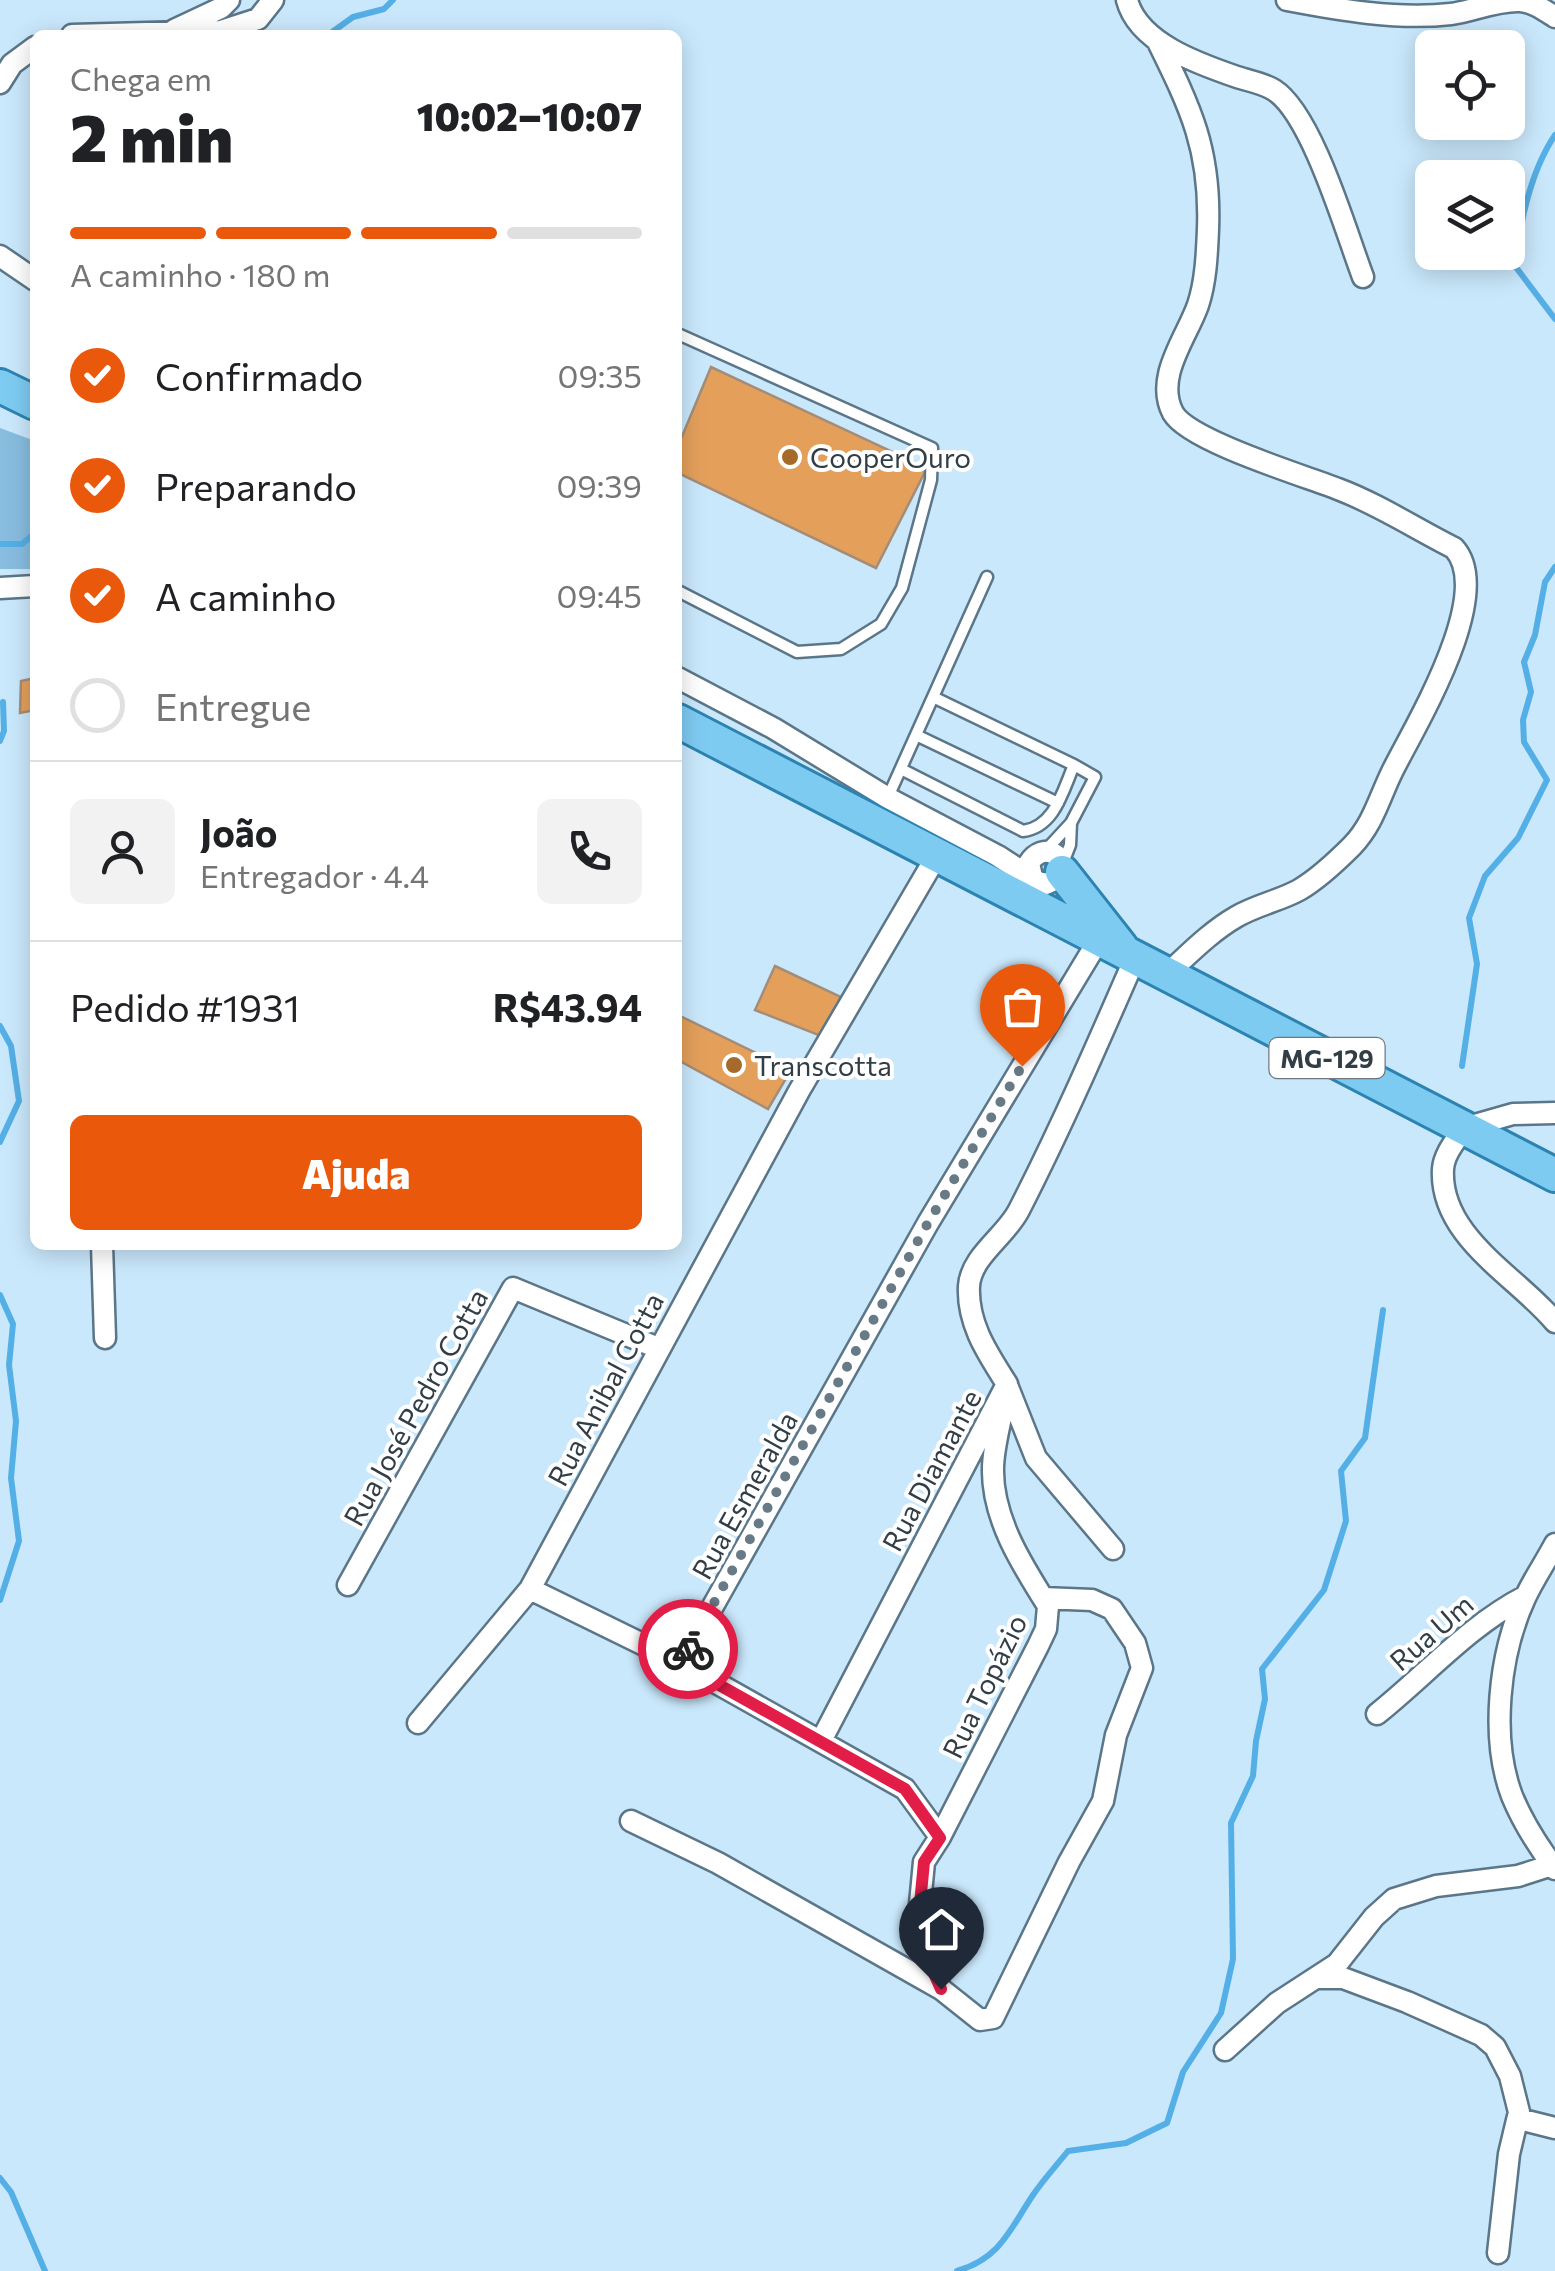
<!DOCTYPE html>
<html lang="pt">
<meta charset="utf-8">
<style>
:root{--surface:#fff;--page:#f2f2f2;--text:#202124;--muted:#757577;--line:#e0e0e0;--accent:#ea580c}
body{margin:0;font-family:Commissioner,sans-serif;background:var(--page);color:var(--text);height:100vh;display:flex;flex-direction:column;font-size:38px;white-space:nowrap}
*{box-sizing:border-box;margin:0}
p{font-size:32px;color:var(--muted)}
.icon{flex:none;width:55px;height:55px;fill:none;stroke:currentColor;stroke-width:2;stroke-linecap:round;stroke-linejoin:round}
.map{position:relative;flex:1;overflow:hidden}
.side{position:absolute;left:30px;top:30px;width:652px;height:1220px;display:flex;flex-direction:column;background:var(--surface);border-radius:15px;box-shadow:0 5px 25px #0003}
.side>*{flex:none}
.buttons{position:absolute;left:1415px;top:30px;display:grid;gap:20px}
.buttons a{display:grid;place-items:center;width:110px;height:110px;border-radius:15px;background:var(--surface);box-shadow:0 5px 25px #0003;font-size:50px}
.pin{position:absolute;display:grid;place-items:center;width:85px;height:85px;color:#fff;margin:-102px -42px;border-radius:50% 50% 50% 0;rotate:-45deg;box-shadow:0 0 10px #0007}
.pin .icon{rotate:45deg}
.courier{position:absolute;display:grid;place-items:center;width:100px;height:100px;margin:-50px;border:8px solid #e11d48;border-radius:50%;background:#fff;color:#222;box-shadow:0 2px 12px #0007}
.overview em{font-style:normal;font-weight:800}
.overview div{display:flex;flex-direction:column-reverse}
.overview{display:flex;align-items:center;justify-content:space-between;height:170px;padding:0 40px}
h1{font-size:65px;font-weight:800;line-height:75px}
.bar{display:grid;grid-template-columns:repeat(4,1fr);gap:15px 10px;align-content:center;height:120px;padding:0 40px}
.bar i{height:12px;border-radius:8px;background:var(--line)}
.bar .on{background:var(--accent)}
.bar p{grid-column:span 4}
.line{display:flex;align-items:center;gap:25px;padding:0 40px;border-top:2px solid var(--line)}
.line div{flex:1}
.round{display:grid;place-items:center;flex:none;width:105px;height:105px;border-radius:15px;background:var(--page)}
ol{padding:0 40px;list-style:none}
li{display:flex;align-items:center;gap:30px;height:110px}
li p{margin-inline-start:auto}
li .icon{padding:10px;border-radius:50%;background:var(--accent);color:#fff;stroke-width:4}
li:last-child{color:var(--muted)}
li i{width:55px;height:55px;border:5px solid var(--line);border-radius:50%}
.cta{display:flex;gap:20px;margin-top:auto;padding:20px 40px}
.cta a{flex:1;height:115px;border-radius:15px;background:var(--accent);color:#fff;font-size:40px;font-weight:800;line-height:115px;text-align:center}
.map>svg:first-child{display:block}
.green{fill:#88bde0}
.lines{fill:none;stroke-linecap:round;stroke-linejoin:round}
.stream{stroke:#54afe6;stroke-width:6}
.building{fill:#e4a05b;stroke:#a48d78;stroke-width:2.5}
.service-casing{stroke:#5b7688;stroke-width:15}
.minor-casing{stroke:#5b7688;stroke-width:25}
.primary-casing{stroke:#2c83b1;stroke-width:38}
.service{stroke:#fff;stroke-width:10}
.minor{stroke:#fff;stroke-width:20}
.primary{stroke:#7ecbf2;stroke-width:32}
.done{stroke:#677a86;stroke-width:10;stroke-dasharray:0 18}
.route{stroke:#e11d48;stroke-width:12}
.poi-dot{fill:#a66b2b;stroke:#fff;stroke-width:4}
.labels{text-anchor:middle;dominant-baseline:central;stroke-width:8;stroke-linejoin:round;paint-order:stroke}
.shield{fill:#fff;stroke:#70787e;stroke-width:2.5}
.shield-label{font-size:25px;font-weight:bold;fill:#323e46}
.poi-label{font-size:28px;fill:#323e46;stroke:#fff;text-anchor:start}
.street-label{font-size:28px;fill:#323e46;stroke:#fff}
</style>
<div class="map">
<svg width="1555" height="2271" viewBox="0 0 1555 2271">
<rect width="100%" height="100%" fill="#cae8fc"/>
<path class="green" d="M0,428L35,441V569H0Z"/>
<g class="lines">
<path class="stream" d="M328,35L353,17L384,9L393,0
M1555,135C1530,172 1520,222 1515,266L1555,319
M0,544H22L35,533
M0,741L4,731L3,702
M0,1026L11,1046L19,1101L0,1142
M1462,1066L1477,964L1469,918L1485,876L1518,838L1547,780L1524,742L1523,720L1531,692L1524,662L1535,635L1545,582L1555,567
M0,1295L13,1324L9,1365L16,1421L11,1478L19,1541L0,1600
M0,2178L11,2192L45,2271
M957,2271C1001,2258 1010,2229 1033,2195C1043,2180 1056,2166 1068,2151L1126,2143L1167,2123L1183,2072L1221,2013L1233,1959L1231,1823L1253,1776L1256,1741L1265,1699L1262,1669L1324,1590L1346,1521L1341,1471L1365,1438L1383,1310"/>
</g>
<path class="building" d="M711,367L927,468L876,568L678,473V446Z
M35,678V710L20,713L21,681Z
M775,966L841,997L821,1036L755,1010Z
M678,1015L791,1070L768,1109L678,1060Z"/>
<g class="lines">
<g class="service-casing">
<path id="service" d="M678,334L932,448L931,480L902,588L881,624L841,649L797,652L678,591
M916,735L1058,803
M901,769L1023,831C1055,827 1063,790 1074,765L933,697
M888,797L987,577
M1046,850L1071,823L1095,777L1074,765
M1063,863L1070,845L1071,823"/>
</g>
<g class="minor-casing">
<path id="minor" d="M1127,0C1138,43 1199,64 1237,77C1249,81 1263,83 1274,90C1312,114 1346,232 1363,277
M1287,0C1340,10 1397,20 1451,14C1474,11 1496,0 1520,1C1533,2 1544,10 1555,17
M174,30L221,8L229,0
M72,35L221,31L258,19L273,0
M1157,40C1191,109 1211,150 1208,229C1207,253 1206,281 1198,305C1187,337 1154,377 1173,413C1189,441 1305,476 1338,489C1378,504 1416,529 1454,548C1495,593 1418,721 1395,766C1380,794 1375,822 1352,846C1337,861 1318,879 1299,890C1279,901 1256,905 1236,917C1210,932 1188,955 1166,975
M0,83L12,64L35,47
M0,256L35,280
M0,588L35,586
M678,678L773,728L888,798L998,856L1038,882L1046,884L1059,878C1069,854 1043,841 1029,863L1032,877
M1555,1113L1513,1114L1464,1128C1456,1140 1444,1154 1443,1169C1439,1237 1518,1277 1555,1322
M102,1245L105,1338
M1007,1385L1036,1458L1113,1549
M1555,1544C1545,1563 1533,1580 1525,1598C1499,1654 1490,1738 1512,1796C1523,1823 1538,1846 1555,1869
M348,1585L513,1288L658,1348
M530,1589L681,1663L905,1789L940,1837L924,1862L917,1935L941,1989L980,2020L993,2018L1069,1862L1103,1801L1116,1735L1142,1668L1135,1643L1112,1609L1092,1600L1043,1598
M681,1663L928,1223L1098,941
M1377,1714C1427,1674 1468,1626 1526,1596
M418,1723L530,1589L799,1091L936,857
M822,1739L1007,1384C988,1354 967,1324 969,1286C971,1256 1006,1236 1019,1210C1061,1128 1098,1043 1135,958
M631,1821L718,1863L941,1989
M940,1837L1038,1646L1046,1629L1048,1606C1022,1565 992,1518 993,1469C993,1448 1000,1426 1003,1406
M1319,1978H1343L1407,2002L1481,2035L1495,2047L1510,2076L1519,2112L1509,2154L1498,2253
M1225,2050L1277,2003L1337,1964L1374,1917L1394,1899L1436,1886L1518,1876L1552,1865
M1519,2119L1555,2128"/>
</g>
<g class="primary-casing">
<path id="primary" d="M0,386L35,403
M678,721L1555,1175
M1062,872L1121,947"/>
</g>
<use href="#service" class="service"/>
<use href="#minor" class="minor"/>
<use href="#primary" class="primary"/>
</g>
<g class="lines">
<path class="done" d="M688,1649L928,1223L1022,1066"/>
<path class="route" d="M688,1649L680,1663L905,1789L940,1838L924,1862L917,1935L941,1989"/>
</g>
<g class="poi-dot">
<circle cx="790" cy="457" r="10"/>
<circle cx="734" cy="1065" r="10"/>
</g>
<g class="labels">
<rect class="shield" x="1269.5" y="1038" width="115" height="40" rx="8"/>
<g class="shield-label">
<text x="1327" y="1058">MG-129</text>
</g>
<g class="poi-label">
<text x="810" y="457">CooperOuro</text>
<text x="754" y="1065">Transcotta</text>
</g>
<g class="street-label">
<text transform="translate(605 1389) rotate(-62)">Rua Anibal Cotta</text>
<text transform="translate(415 1407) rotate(-61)">Rua José Pedro Cotta</text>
<text transform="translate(931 1470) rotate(-62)">Rua Diamante</text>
<text transform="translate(744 1495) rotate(-61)">Rua Esmeralda</text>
<text transform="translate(1431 1632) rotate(-41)">Rua Um</text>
<text transform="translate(984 1686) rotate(-64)">Rua Topázio</text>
</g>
</g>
</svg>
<div class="buttons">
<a><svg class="icon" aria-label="locate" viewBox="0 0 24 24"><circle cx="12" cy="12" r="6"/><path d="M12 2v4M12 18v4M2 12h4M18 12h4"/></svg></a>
<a><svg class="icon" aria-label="layers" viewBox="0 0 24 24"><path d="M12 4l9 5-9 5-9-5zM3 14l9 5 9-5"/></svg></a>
</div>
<div class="pin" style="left:1022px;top:1066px;background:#ea580c"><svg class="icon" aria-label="bag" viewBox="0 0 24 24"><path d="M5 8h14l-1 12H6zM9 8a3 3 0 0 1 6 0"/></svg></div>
<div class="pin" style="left:941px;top:1989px;background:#1f2937"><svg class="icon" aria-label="home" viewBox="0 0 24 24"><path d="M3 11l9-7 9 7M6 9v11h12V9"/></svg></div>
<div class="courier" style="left:688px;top:1649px"><svg class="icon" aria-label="bike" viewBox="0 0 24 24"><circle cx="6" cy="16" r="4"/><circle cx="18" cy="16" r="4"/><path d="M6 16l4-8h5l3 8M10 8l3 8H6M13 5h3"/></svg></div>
<section class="side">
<div class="overview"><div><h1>2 min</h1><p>Chega em</p></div><em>10:02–10:07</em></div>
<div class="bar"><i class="on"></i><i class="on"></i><i class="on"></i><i></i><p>A caminho · 180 m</p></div>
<ol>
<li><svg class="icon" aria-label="check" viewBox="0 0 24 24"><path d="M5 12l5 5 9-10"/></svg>Confirmado<p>09:35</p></li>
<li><svg class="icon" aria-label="check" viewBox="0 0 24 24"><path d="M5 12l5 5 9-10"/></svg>Preparando<p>09:39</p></li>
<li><svg class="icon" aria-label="check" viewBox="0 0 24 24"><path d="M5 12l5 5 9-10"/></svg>A caminho<p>09:45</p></li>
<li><i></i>Entregue</li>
</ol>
<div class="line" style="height:180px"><a class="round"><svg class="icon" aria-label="person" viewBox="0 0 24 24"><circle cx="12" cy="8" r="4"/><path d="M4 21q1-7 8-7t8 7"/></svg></a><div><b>João</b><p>Entregador · 4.4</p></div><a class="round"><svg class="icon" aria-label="phone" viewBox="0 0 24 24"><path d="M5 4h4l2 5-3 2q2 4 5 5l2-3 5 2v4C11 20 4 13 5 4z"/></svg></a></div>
<div class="line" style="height:130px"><div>Pedido #1931</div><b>R$43.94</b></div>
<div class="cta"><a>Ajuda</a></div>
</section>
</div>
